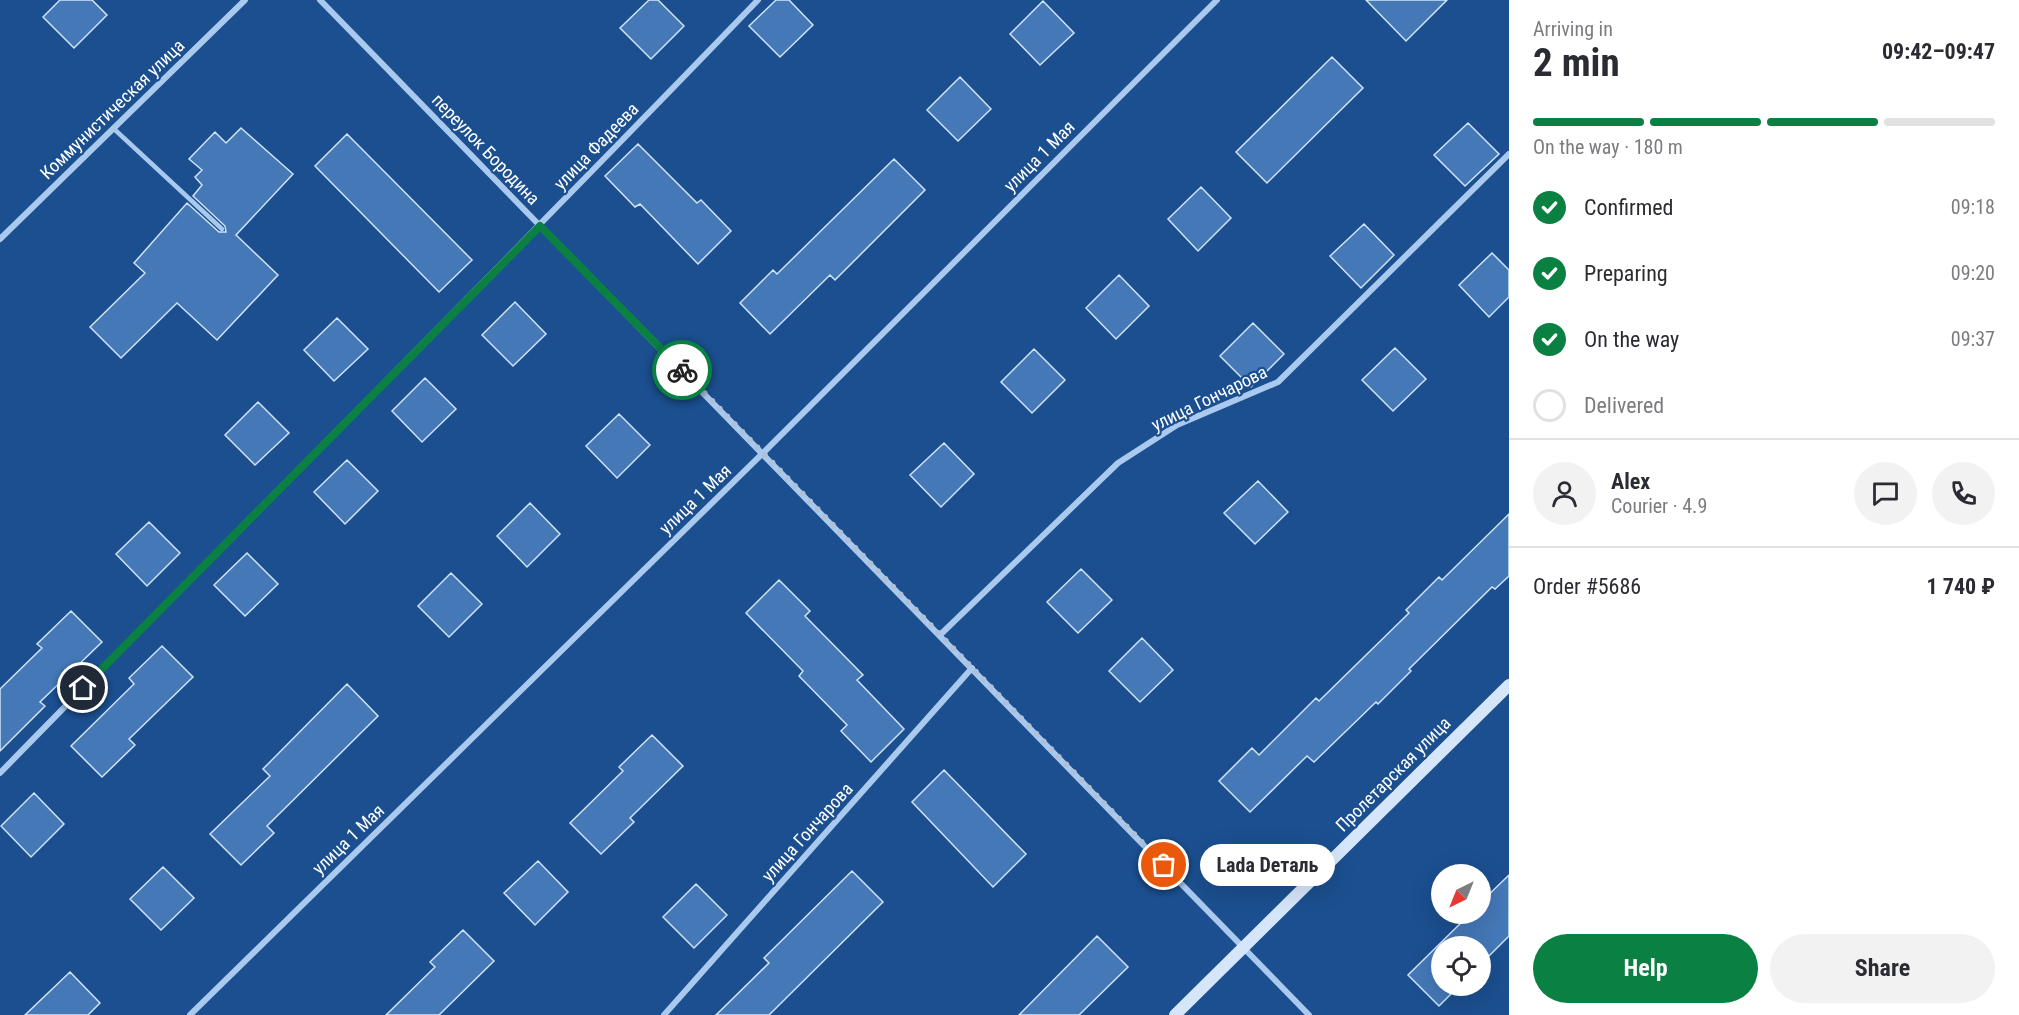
<!DOCTYPE html>
<meta charset="utf-8">
<style>
:root{--surface:#fff;--page:#f2f2f3;--text:#2b2b33;--muted:#7c7c81;--line:#e1e1e2;--accent:#0b8043}
body{margin:0;font-family:"Roboto Condensed",sans-serif;background:var(--page);color:var(--text);height:100vh;display:flex;flex-direction:column;font-size:22px;white-space:nowrap}
*{box-sizing:border-box;margin:0}
p{font-size:20px;color:var(--muted)}
.icon{flex:none;width:33px;height:33px;fill:none;stroke:currentColor;stroke-width:2;stroke-linecap:round;stroke-linejoin:round}
.map{position:relative;flex:1;overflow:hidden}
.panel{display:flex;flex-direction:column;background:var(--surface);width:510px}
.panel>*{flex:none}
.needle{width:39px;rotate:223deg}
.fabs{position:absolute;left:1431px;top:864px;display:grid;gap:12px}
.fabs a{display:grid;place-items:center;width:60px;height:60px;border-radius:50%;background:var(--surface);box-shadow:0 6px 24px #0002;font-size:30px}
.pin{position:absolute;display:grid;place-items:center;width:51px;height:51px;color:#fff;margin:-26px;border:3px solid #fff;border-radius:50%;box-shadow:0 2px 6px #0007}
.courier{position:absolute;display:grid;place-items:center;width:60px;height:60px;margin:-30px;border:4px solid #0b8043;border-radius:50%;background:#fff;color:#222;box-shadow:0 2px 8px #0007}
.bubble{position:absolute;height:42px;border-radius:21px;background:var(--surface);box-shadow:0 6px 24px #0002;font-size:20px;font-weight:700;line-height:42px;text-align:center}
.summary em{font-style:normal;font-weight:700}
.summary div{display:flex;flex-direction:column-reverse}
.summary{display:flex;align-items:center;justify-content:space-between;height:102px;padding:0 24px}
h1{font-size:39px;font-weight:700;line-height:45px}
.bar{display:grid;grid-template-columns:repeat(4,1fr);gap:9px 6px;align-content:center;height:72px;padding:0 24px}
.bar i{height:8px;border-radius:4px;background:var(--line)}
.bar .on{background:var(--accent)}
.bar p{grid-column:span 4}
.line{display:flex;align-items:center;gap:15px;padding:0 24px;border-top:2px solid var(--line)}
.line div{flex:1}
.round{display:grid;place-items:center;flex:none;width:63px;height:63px;border-radius:32px;background:var(--page)}
ol{padding:0 24px;list-style:none}
li{display:flex;align-items:center;gap:18px;height:66px}
li p{margin-inline-start:auto}
li .icon{padding:6px;border-radius:50%;background:var(--accent);color:#fff;stroke-width:4}
li:last-child{color:var(--muted)}
li i{width:33px;height:33px;border:3px solid var(--line);border-radius:50%}
.cta{display:flex;gap:12px;margin-top:auto;padding:12px 24px}
.cta a{flex:1;height:69px;border-radius:36px;background:var(--accent);color:#fff;font-size:24px;font-weight:700;line-height:69px;text-align:center}
.cta a+a{background:var(--page);color:var(--text)}
main{display:flex;flex:1;min-height:0}
.map>svg:first-child{display:block}
.building{fill:#4478b7;stroke:#cfe3fa;stroke-width:1.5}
.lines{fill:none;stroke-linecap:round;stroke-linejoin:round}
.service{stroke:#a9c9ee;stroke-width:4.5}
.minor{stroke:#a9c9ee;stroke-width:6}
.secondary{stroke:#d6e6fa;stroke-width:12}
.done{stroke:#afc1d8;stroke-width:6;stroke-dasharray:0 10.8}
.route{stroke:#0b8043;stroke-width:8}
.labels{text-anchor:middle;dominant-baseline:central;stroke-width:4.5;stroke-linejoin:round;paint-order:stroke}
.street-label{font-size:18px;fill:#fff;stroke:#1b4f8f}
</style>
<main>
<div class="map">
<svg width="1509" height="1015" viewBox="0 0 1509 1015">
<rect width="100%" height="100%" fill="#1b4f8f"/>
<path class="building" d="M60,0H92L107,15L74,48L43,17Z
M649,0H658L684,26L651,59L620,28Z
M776,0H789L813,25L780,57L749,26Z
M1366,0H1447L1406,41Z
M1043,1L1074,33L1040,65L1010,34Z
M1332,57L1363,88L1267,183L1236,152Z
M960,77L991,109L958,141L927,110Z
M1468,123L1499,154L1465,186L1434,155Z
M241,128L293,174L236,235L278,275L217,340L177,303L121,358L90,327L145,273L134,263L187,203L219,232H226L225,226L193,196L202,185L195,177L202,170L189,159L215,132L226,143Z
M347,134L472,260L439,292L315,166Z
M638,144L697,203L701,200L731,231L698,264L640,204L635,207L605,176Z
M894,159L925,190L835,280L830,275L770,334L740,303L773,270L777,274Z
M1201,187L1231,218L1198,251L1168,219Z
M1364,224L1394,255L1361,288L1330,256Z
M1492,253L1509,270V297L1489,317L1459,285Z
M1119,275L1149,306L1116,339L1086,308Z
M515,302L546,334L513,366L482,335Z
M337,318L368,349L334,381L304,350Z
M1253,323L1284,354L1251,387L1220,356Z
M1395,348L1426,379L1393,411L1362,380Z
M1034,349L1065,380L1032,413L1001,382Z
M425,378L456,409L422,442L392,411Z
M258,402L289,433L255,465L225,435Z
M619,414L650,445L617,478L586,446Z
M944,443L974,474L941,507L910,475Z
M347,460L378,491L345,524L314,492Z
M1258,481L1288,512L1255,544L1224,513Z
M530,503L560,534L527,567L497,536Z
M1509,514V576L1495,589L1492,587L1409,669L1411,671L1378,704L1376,702L1314,762L1307,756L1250,812L1219,781L1252,748L1259,755L1316,698L1319,701L1409,613L1406,610L1439,577L1442,580Z
M149,522L180,553L147,586L116,554Z
M247,553L278,584L245,616L214,585Z
M1081,569L1112,600L1078,633L1047,602Z
M451,573L482,604L449,637L418,606Z
M779,580L810,611L805,616L863,675L857,680L904,729L871,762L841,731L847,725L799,676L803,671L746,613Z
M71,611L102,642L40,702L45,706L0,751V689L42,648L37,644Z
M1142,638L1173,670L1140,702L1109,671Z
M162,646L193,677L129,739L135,745L102,777L71,746L134,684L129,678Z
M347,684L378,716L267,826L274,833L241,865L210,834L270,776L263,769Z
M652,735L683,766L630,818L634,822L601,854L570,823L623,771L619,767Z
M944,770L1026,854L993,887L912,802Z
M34,793L64,824L31,857L1,826Z
M538,861L568,892L535,925L504,893Z
M163,867L194,898L161,930L130,899Z
M852,871L883,902L769,1015H716L769,963L764,958Z
M1509,875V936L1480,965V946H1442V986H1459L1439,1006L1408,975L1470,914H1480V903Z
M696,884L727,915L694,948L663,917Z
M463,930L494,961L439,1015H386L435,967L430,962Z
M1097,936L1128,967L1079,1015H1019Z
M70,972L100,1003L88,1015H25Z"/>
<g class="lines">
<path class="service" d="M113,128L222,229"/>
<path class="minor" d="M320,0L1309,1015
M0,239L245,0
M940,635L1118,463L1177,425L1278,382L1509,154
M0,773C252,515 508,260 758,0
M190,1015L763,453L1217,0
M664,1015L972,668"/>
<path class="secondary" d="M1175,1015L1509,685"/>
</g>
<g class="lines">
<path class="done" d="M682,370L1164,865"/>
<path class="route" d="M83,688L540,226L682,370"/>
</g>
<g class="labels">
<g class="street-label">
<text transform="translate(112 109) rotate(-44)">Коммунистическая улица</text>
<text transform="translate(596 146) rotate(-46)">улица Фадеева</text>
<text transform="translate(486 149) rotate(46)">переулок Бородина</text>
<text transform="translate(1039 156) rotate(-45)">улица 1 Мая</text>
<text transform="translate(1209 398) rotate(-26)">улица Гончарова</text>
<text transform="translate(695 499) rotate(-44)">улица 1 Мая</text>
<text transform="translate(1393 774) rotate(-45)">Пролетарская улица</text>
<text transform="translate(807 832) rotate(-48)">улица Гончарова</text>
<text transform="translate(348 839) rotate(-44)">улица 1 Мая</text>
</g>
</g>
</svg>
<div class="fabs">
<a><svg class="needle" viewBox="-14 -14 28 28"><path d="M0-13l5 13h-10z" fill="#e53935"/><path d="M0 13l5-13h-10z" fill="#7c7c81"/></svg></a>
<a><svg class="icon" aria-label="locate" viewBox="0 0 24 24"><circle cx="12" cy="12" r="6"/><path d="M12 2v4M12 18v4M2 12h4M18 12h4"/></svg></a>
</div>
<div class="pin" style="left:1164px;top:865px;background:#ea580c"><svg class="icon" aria-label="bag" viewBox="0 0 24 24"><path d="M5 8h14l-1 12H6zM9 8a3 3 0 0 1 6 0"/></svg></div>
<div class="pin" style="left:83px;top:688px;background:#1f2937"><svg class="icon" aria-label="home" viewBox="0 0 24 24"><path d="M3 11l9-7 9 7M6 9v11h12V9"/></svg></div>
<div class="courier" style="left:682px;top:370px"><svg class="icon" aria-label="bike" viewBox="0 0 24 24"><circle cx="6" cy="16" r="4"/><circle cx="18" cy="16" r="4"/><path d="M6 16l4-8h5l3 8M10 8l3 8H6M13 5h3"/></svg></div>
<div class="bubble" style="left:1200px;top:844px;width:135px">Lada Dеталь</div>
</div>
<section class="panel">
<div class="summary"><div><h1>2 min</h1><p>Arriving in</p></div><em>09:42–09:47</em></div>
<div class="bar"><i class="on"></i><i class="on"></i><i class="on"></i><i></i><p>On the way · 180 m</p></div>
<ol>
<li><svg class="icon" aria-label="check" viewBox="0 0 24 24"><path d="M5 12l5 5 9-10"/></svg>Confirmed<p>09:18</p></li>
<li><svg class="icon" aria-label="check" viewBox="0 0 24 24"><path d="M5 12l5 5 9-10"/></svg>Preparing<p>09:20</p></li>
<li><svg class="icon" aria-label="check" viewBox="0 0 24 24"><path d="M5 12l5 5 9-10"/></svg>On the way<p>09:37</p></li>
<li><i></i>Delivered</li>
</ol>
<div class="line" style="height:108px"><a class="round"><svg class="icon" aria-label="person" viewBox="0 0 24 24"><circle cx="12" cy="8" r="4"/><path d="M4 21q1-7 8-7t8 7"/></svg></a><div><b>Alex</b><p>Courier · 4.9</p></div><a class="round"><svg class="icon" aria-label="chat" viewBox="0 0 24 24"><path d="M4 5h16v11H9l-5 4z"/></svg></a><a class="round"><svg class="icon" aria-label="phone" viewBox="0 0 24 24"><path d="M5 4h4l2 5-3 2q2 4 5 5l2-3 5 2v4C11 20 4 13 5 4z"/></svg></a></div>
<div class="line" style="height:78px"><div>Order #5686</div><b>1 740 ₽</b></div>
<div class="cta"><a>Help</a><a>Share</a></div>
</section>
</main>
